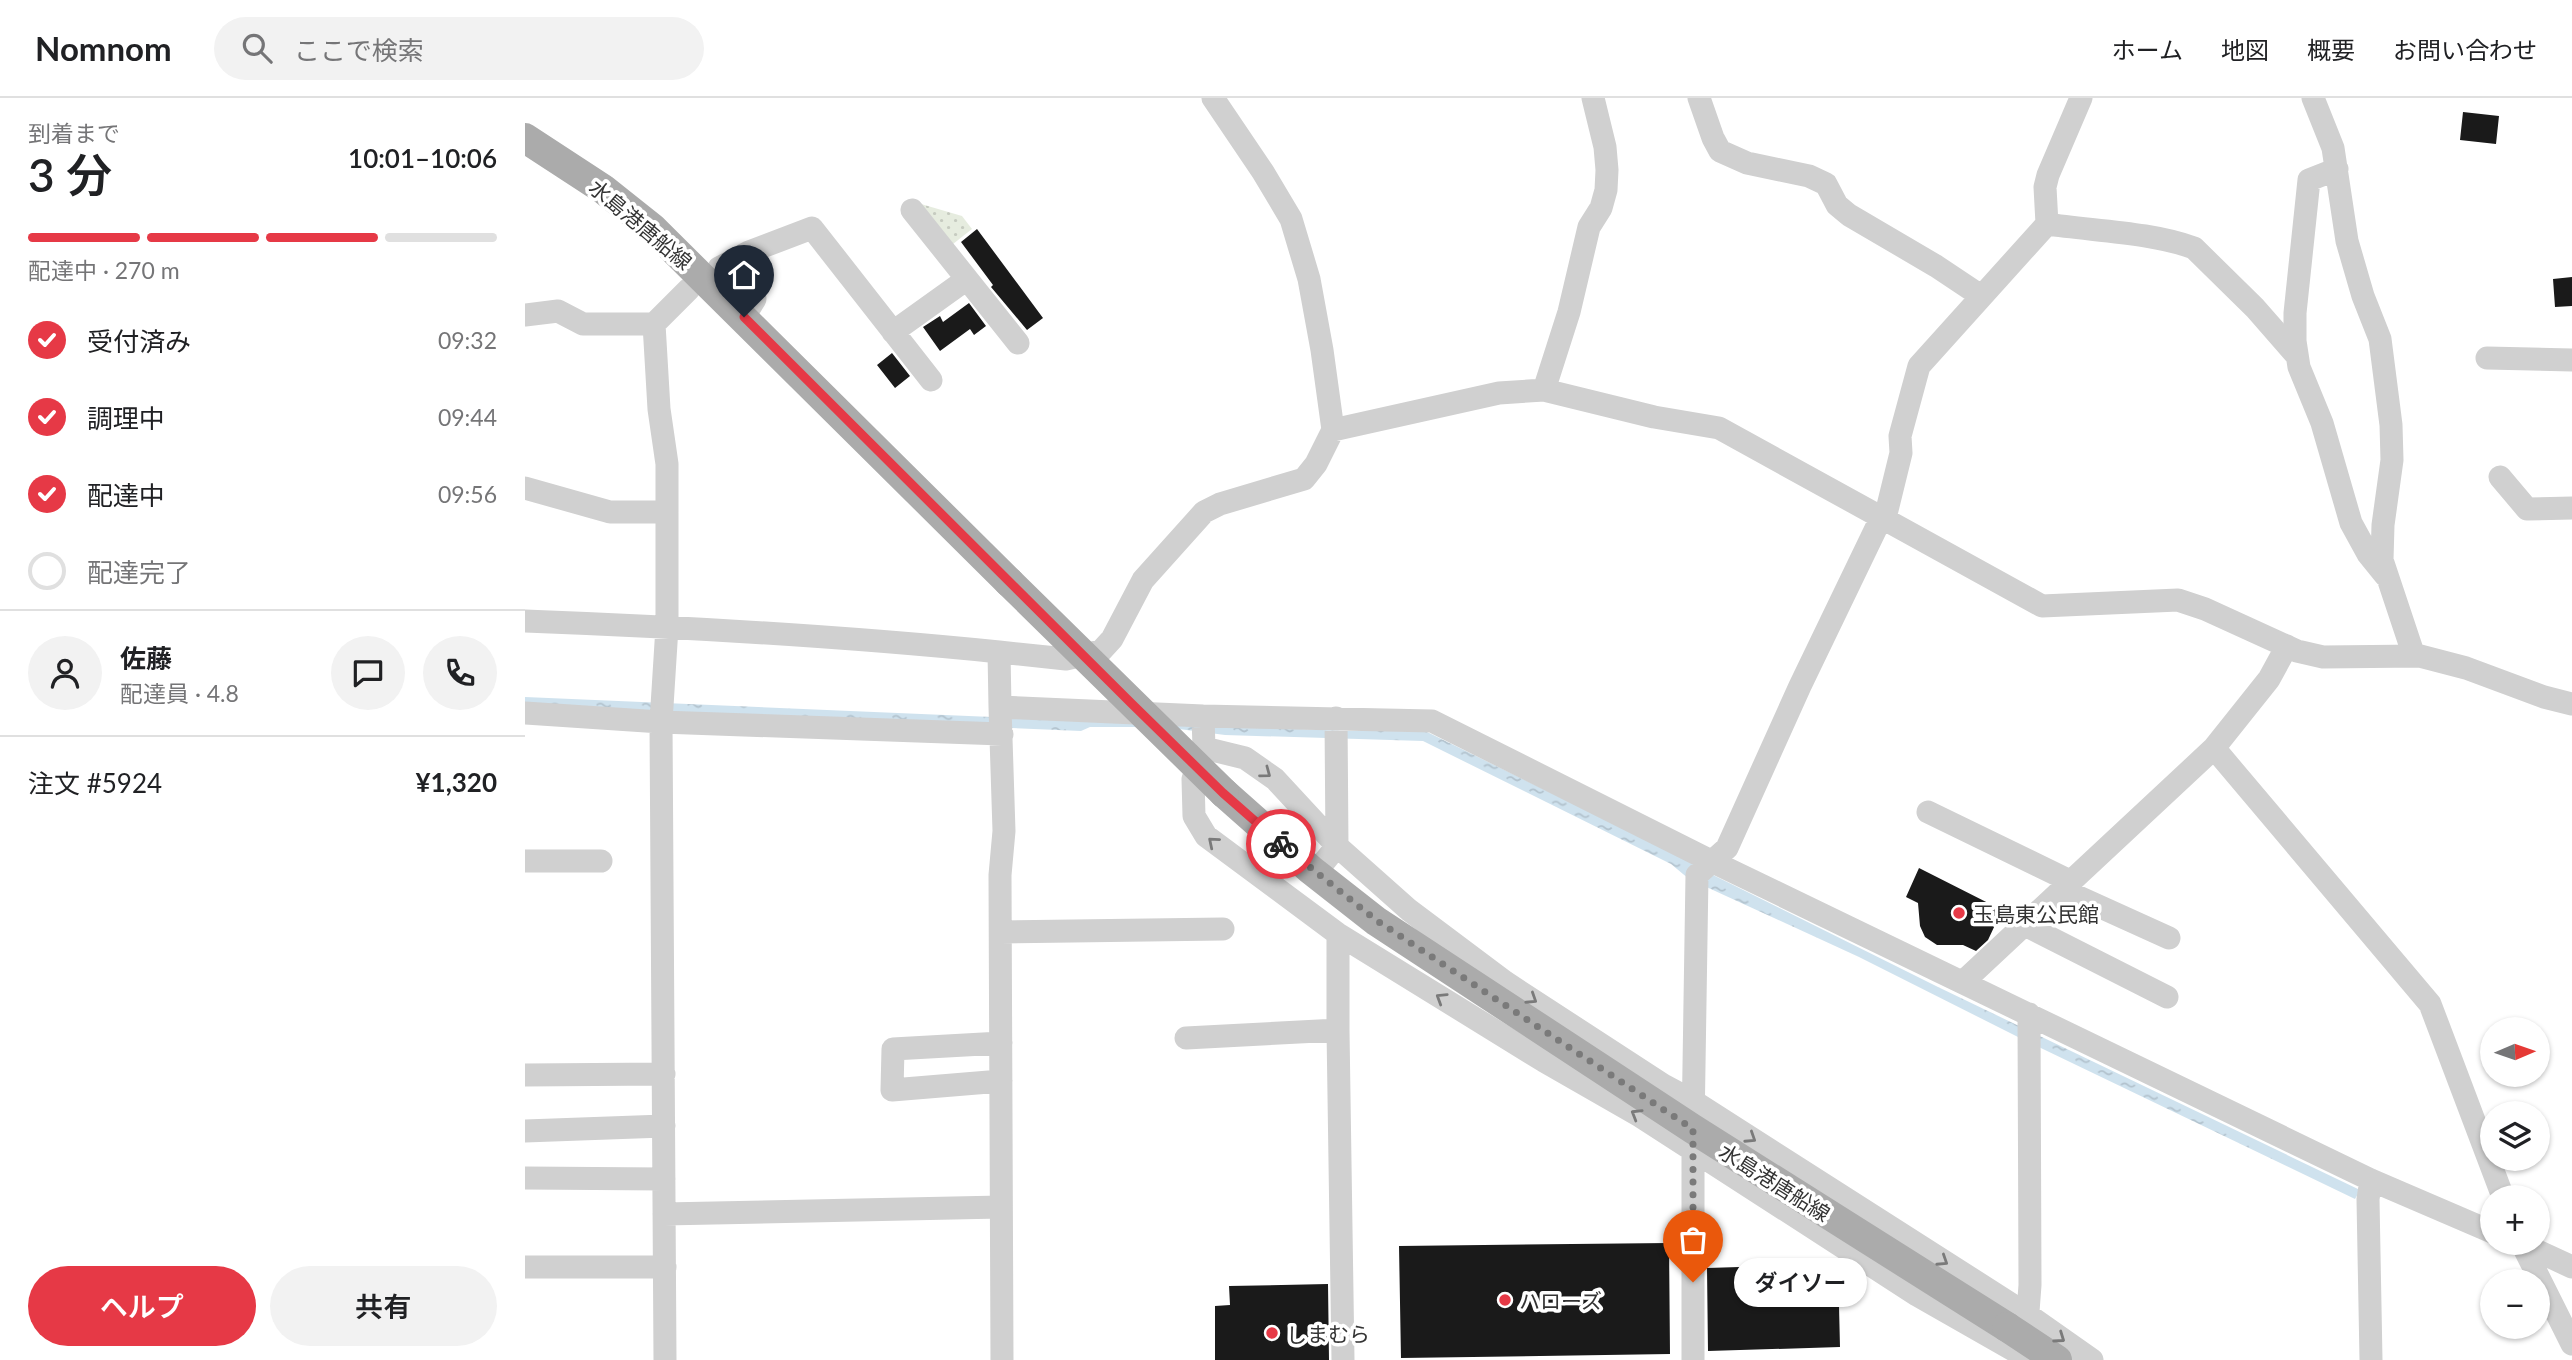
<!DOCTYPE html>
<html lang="ja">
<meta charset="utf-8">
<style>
:root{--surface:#fff;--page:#f2f2f2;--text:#202124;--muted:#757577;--line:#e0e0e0;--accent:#e63946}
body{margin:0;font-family:Lato,"Noto Sans JP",sans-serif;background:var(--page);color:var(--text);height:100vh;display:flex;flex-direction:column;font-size:26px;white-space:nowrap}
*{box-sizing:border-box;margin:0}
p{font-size:23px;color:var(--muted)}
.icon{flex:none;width:38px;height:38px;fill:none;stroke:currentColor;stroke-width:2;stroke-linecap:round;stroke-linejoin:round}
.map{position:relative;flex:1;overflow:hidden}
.details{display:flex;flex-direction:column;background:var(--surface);width:525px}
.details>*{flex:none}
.needle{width:46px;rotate:88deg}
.fabs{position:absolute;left:1955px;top:919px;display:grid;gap:14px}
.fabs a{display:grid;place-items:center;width:70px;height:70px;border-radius:50%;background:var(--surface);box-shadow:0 2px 5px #0004;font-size:35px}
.pin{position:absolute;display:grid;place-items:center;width:60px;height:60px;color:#fff;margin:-72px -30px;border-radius:50% 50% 50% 0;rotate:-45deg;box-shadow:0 0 7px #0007}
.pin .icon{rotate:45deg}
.courier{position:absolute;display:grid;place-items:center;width:70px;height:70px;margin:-35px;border:5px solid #e63946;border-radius:50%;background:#fff;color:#222;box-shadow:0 2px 9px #0007}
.bubble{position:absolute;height:49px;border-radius:24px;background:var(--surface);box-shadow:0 2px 5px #0004;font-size:23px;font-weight:600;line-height:49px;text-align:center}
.head em{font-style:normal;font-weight:600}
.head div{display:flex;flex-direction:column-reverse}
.head{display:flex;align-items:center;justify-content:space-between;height:119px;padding:0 28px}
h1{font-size:46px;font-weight:600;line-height:52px}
.bar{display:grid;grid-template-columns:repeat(4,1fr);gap:10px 7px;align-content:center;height:84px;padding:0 28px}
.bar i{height:9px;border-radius:5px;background:var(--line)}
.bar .on{background:var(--accent)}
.bar p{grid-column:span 4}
.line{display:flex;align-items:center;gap:18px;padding:0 28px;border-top:2px solid var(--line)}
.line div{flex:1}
.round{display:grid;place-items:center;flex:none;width:74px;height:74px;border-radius:37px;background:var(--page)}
ol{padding:0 28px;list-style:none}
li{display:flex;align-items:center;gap:21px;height:77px}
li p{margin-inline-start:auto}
li .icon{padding:7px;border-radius:50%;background:var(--accent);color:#fff;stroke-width:4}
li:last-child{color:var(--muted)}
li i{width:38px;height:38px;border:4px solid var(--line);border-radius:50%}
.cta{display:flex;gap:14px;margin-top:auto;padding:14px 28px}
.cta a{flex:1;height:80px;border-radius:42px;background:var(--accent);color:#fff;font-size:28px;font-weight:600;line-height:80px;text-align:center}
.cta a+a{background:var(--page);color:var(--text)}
header{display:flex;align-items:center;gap:42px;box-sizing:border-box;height:98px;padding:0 35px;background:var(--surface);border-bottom:2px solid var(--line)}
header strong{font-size:33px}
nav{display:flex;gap:38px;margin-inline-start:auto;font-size:24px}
.search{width:490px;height:63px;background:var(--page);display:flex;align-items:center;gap:18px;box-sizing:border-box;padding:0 24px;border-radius:38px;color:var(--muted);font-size:26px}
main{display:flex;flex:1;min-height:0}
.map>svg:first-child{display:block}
.park{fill:url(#park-dots)}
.water{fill:url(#water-ripples)}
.building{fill:#1a1a1a}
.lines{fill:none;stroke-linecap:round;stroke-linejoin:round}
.minor{stroke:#d0d0d0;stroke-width:23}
.major{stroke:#ababab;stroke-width:30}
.major-bridge{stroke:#ababab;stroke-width:30}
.oneway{stroke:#7a7a7a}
.done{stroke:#7a7a7a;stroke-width:7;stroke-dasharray:0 12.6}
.route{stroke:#e63946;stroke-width:9}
.poi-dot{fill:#e63946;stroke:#fff;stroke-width:2.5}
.labels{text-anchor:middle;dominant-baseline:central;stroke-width:7;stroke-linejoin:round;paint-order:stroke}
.street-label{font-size:21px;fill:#333;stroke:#fff}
.poi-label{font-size:21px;fill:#333;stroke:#fff;text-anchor:start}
</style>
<header>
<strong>Nomnom</strong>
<div class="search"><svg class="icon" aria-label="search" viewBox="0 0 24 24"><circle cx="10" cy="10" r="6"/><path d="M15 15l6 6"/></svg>ここで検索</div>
<nav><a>ホーム</a><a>地図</a><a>概要</a><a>お問い合わせ</a></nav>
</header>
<main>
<section class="details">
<div class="head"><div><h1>3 分</h1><p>到着まで</p></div><em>10:01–10:06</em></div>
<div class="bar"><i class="on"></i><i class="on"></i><i class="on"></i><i></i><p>配達中 · 270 m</p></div>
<ol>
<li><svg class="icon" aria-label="check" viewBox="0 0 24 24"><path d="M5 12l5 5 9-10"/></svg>受付済み<p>09:32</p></li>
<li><svg class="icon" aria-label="check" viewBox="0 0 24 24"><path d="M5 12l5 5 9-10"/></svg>調理中<p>09:44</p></li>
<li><svg class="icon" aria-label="check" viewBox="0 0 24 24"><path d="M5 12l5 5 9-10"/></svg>配達中<p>09:56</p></li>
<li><i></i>配達完了</li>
</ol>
<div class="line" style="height:126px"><a class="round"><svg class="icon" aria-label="person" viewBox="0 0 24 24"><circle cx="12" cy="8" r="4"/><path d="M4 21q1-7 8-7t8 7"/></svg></a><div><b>佐藤</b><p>配達員 · 4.8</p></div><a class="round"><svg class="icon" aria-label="chat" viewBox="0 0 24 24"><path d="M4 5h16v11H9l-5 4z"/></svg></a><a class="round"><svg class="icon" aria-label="phone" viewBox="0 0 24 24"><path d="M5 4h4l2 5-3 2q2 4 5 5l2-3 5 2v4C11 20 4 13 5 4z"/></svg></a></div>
<div class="line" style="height:91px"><div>注文 #5924</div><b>¥1,320</b></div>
<div class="cta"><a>ヘルプ</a><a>共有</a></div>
</section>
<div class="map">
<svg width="2047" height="1262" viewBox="0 0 2047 1262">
<defs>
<pattern id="park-dots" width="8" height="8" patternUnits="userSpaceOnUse" patternTransform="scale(1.75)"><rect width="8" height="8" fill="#e6ecdf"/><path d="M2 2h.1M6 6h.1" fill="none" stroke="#c6cbc0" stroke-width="1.8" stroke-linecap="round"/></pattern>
<pattern id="water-ripples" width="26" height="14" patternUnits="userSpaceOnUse" patternTransform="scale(1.75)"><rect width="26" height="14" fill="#cfe2ee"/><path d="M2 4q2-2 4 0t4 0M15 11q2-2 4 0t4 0" fill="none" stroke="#b2c2cd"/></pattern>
</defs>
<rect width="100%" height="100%" fill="#fff"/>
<path class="park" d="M396,106L437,118L447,131L428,146Z"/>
<path class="water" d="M0,599L467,619L484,623L490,619L820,633L898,632L1149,755L1186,776L1413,889L1835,1092L1830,1101L1495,940L1334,859L1164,781L1146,766L898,643L700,637L654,631L609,629H565L556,633L0,609Z"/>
<path class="building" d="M1938,14L1974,18L1971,46L1935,42Z
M452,131L518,220L502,232L466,189L468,187L436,144Z
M2047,179V208L2030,209L2028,181Z
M444,205L461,228L449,237L445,231L415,253L398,229L415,218L418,224Z
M367,255L385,278L370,290L352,267Z
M1394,770L1477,812L1463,842L1451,853L1438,847H1412L1400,839L1395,828L1393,805L1381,799Z
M1144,1145L1145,1256L876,1260L874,1148Z
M1313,1166L1315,1249L1183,1253L1182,1170Z
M803,1186L804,1262H690V1208L705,1207L704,1188Z"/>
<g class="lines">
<path class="minor" d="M1174,0L1188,40L1195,53L1222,65L1284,78L1301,86L1312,107L1324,117L1411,168L1456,198
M1788,0L1808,50L1822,143L1838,198L1855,241L1866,327L1867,362L1858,427L1857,462L1889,558
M1812,71L1784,82L1770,215V243L1774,269L1797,325L1826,425L1843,456L1860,477
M387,112L493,245
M1522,126C1568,133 1626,134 1669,150L1730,210L1772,258
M194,170L224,154L287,130L406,282
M0,217L33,213L58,226H129
M219,219L230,201L224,154
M368,234L442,181
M1962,260L2047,262
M1019,292L1044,214L1064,129L1076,110L1081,92L1082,72L1080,49L1068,0
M808,332L974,295L1019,292L1129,319L1194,330L1517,508L1653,502L1680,511L1772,553L1798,559L1895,558L1941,570L2019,599L2047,606
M1975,379L2002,411L2047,410
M0,390L85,414H142
M0,523C158,529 316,538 474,554L475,609
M474,554L541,561L576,553L587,541L618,482L679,414L695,406L779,381L791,366L808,332L797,252L784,181L766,121L738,74L688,0
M0,615L136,624L477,636
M678,618L679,650L668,681L669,718L681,738L813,836L1019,963L1115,1018L1392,1197L1506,1262
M679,650L720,660L750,681L812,748L884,812L980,884L1138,987L1168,1003L1503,1217L1567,1262
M1689,650L1905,906L1978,1099
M1403,714L1547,784
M0,763H76
M799,764L812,748L811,620
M1538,792L1644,840
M1500,827L1642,899
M476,834L698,831
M813,836V932L818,1262
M1438,884L1689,650L1744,581L1762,548
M661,940L813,932
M0,977L139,976
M476,983L367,992L368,951L476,945
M0,1033L139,1028
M0,1080L139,1081
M1846,1082L1843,1101L1846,1262
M139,1116L476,1109
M1993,1144L2047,1169
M1996,1144L2047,1246
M0,1169H140
M1502,1227L1505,1187L1504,916
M140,1262L136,624L142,529V366L134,311L129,226L164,191
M477,1262L475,777L479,733L475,609L678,618L907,623L1186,763L1846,1082L1967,1134
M1168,1262V1031L1172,777L1202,750L1275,588L1356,420L1362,412L1376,355L1375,338L1394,268L1522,126L1520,89L1523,77L1556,0"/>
<path class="major" d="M0,40L78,91L127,130L484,484
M699,695L786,772L851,823L1168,1031L1482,1229"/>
<path class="major-bridge" d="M484,484L699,695
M1482,1229L1532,1262"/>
</g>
<defs><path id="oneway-chevron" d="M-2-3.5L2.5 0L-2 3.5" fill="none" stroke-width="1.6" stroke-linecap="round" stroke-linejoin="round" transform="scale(1.75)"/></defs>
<g class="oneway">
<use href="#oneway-chevron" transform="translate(741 675) rotate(37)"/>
<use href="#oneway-chevron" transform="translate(688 744) rotate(-140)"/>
<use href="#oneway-chevron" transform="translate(916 900) rotate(-148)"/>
<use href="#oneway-chevron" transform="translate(1007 901) rotate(33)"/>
<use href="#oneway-chevron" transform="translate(1111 1016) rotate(-149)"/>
<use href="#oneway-chevron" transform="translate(1226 1040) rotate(33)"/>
<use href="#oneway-chevron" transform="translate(1418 1163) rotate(33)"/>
<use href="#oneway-chevron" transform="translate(1535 1240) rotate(35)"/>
</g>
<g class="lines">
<path class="done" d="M756,746L851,822L1168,1031V1184"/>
<path class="route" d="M219,219L606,605L698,695L756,746"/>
</g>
<g class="poi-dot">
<circle cx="1434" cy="815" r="7"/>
<circle cx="980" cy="1202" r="7"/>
<circle cx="747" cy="1235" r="7"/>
</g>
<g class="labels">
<g class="street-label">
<text transform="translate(116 126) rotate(40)">水島港唐船線</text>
<text transform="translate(1250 1084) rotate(32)">水島港唐船線</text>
</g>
<g class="poi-label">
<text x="1448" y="815">玉島東公民館</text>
<text x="994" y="1202">ハローズ</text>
<text x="761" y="1235">しまむら</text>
</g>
</g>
</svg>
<div class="fabs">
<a><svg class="needle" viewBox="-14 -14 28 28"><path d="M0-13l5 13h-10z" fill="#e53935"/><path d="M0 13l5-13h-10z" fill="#757577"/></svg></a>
<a><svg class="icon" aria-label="layers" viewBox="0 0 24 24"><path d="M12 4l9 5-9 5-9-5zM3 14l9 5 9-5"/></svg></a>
<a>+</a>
<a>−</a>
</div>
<div class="pin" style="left:1168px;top:1184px;background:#ea580c"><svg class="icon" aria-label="bag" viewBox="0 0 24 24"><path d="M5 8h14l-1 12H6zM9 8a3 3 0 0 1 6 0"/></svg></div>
<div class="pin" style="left:219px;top:219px;background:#1f2937"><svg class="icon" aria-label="home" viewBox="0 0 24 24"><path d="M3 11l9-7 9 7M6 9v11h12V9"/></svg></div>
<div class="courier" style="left:756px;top:746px"><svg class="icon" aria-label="bike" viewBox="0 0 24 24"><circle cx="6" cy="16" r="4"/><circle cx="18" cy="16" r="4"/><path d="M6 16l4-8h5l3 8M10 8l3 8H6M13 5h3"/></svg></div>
<div class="bubble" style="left:1209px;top:1160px;width:133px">ダイソー</div>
</div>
</main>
